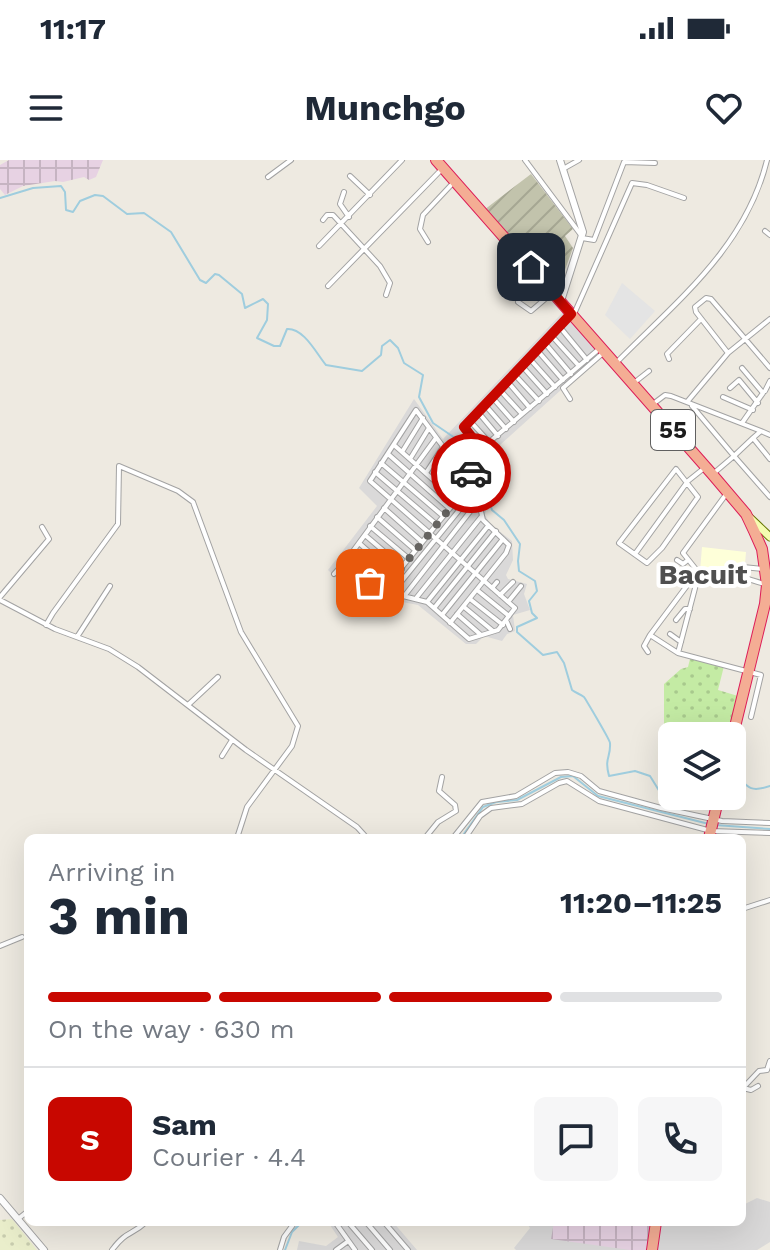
<!DOCTYPE html>
<meta charset="utf-8">
<style>
:root{--surface:#fff;--page:#f6f6f7;--text:#1f2937;--muted:#747a83;--line:#e0e1e3;--accent:#c80700}
body{margin:0;font-family:"Work Sans",sans-serif;background:var(--page);color:var(--text);height:100vh;display:flex;flex-direction:column;font-size:30px;white-space:nowrap}
*{box-sizing:border-box;margin:0}
p{font-size:26px;color:var(--muted)}
.icon{flex:none;width:44px;height:44px;fill:none;stroke:currentColor;stroke-width:2;stroke-linecap:round;stroke-linejoin:round}
.map{position:relative;flex:1;overflow:hidden}
.panel{position:absolute;left:24px;top:674px;width:722px;height:392px;display:flex;flex-direction:column;background:var(--surface);border-radius:12px;box-shadow:0 8px 32px #0002}
.panel>*{flex:none}
.buttons{position:absolute;left:658px;top:562px;display:grid;gap:16px}
.buttons a{display:grid;place-items:center;width:88px;height:88px;border-radius:12px;background:var(--surface);box-shadow:0 8px 32px #0002;font-size:40px}
.pin{position:absolute;display:grid;place-items:center;width:68px;height:68px;color:#fff;margin:-34px;border-radius:16px;box-shadow:0 4px 12px #0006}
.courier{position:absolute;display:grid;place-items:center;width:80px;height:80px;margin:-40px;border:6px solid #c80700;border-radius:50%;background:#fff;color:#222;box-shadow:0 2px 10px #0007}
.headline em{font-style:normal;font-weight:700}
.headline div{display:flex;flex-direction:column-reverse}
.headline{display:flex;align-items:center;justify-content:space-between;height:136px;padding:0 24px}
h1{font-size:52px;font-weight:700;line-height:60px}
.bar{display:grid;grid-template-columns:repeat(4,1fr);gap:12px 8px;align-content:center;height:96px;padding:0 24px}
.bar i{height:10px;border-radius:6px;background:var(--line)}
.bar .on{background:var(--accent)}
.bar p{grid-column:span 4}
.line{display:flex;align-items:center;gap:20px;padding:0 24px;border-top:2px solid var(--line)}
.line div{flex:1}
.round{display:grid;place-items:center;flex:none;width:84px;height:84px;border-radius:12px;background:var(--page)}
.status{display:flex;justify-content:space-between;align-items:center;height:56px;padding:0 40px;background:var(--surface);direction:ltr}
.status svg{height:22px;fill:currentColor}
header{display:flex;justify-content:space-between;align-items:center;height:104px;padding:0 24px;background:var(--surface);font-size:36px;font-weight:700}
.map>svg:first-child{display:block}
.residential{fill:#dad9d9}
.industrial{fill:url(#industrial-grid)}
.education{fill:#feffd9}
.construction{fill:url(#construction-furrows)}
.farmland{fill:url(#farmland-dots)}
.grass{fill:url(#grass-dots)}
.parking{fill:#e4e4e4}
.lines{fill:none;stroke-linecap:round;stroke-linejoin:round}
.stream{stroke:#9fcdde;stroke-width:2}
.minor-casing{stroke:#a3a3a3;stroke-width:6}
.tertiary-casing{stroke:#a3a3a3;stroke-width:8}
.secondary-casing{stroke:#657501;stroke-width:9}
.trunk-casing{stroke:#dd1d58;stroke-width:12}
.minor{stroke:#fff;stroke-width:4}
.tertiary{stroke:#fff;stroke-width:6}
.secondary{stroke:#f5fcb1;stroke-width:7}
.trunk{stroke:#f4ad94;stroke-width:10}
.done{stroke:#666461;stroke-width:8;stroke-dasharray:0 14.4}
.route{stroke:#c80700;stroke-width:10}
.labels{text-anchor:middle;dominant-baseline:central;stroke-width:8;stroke-linejoin:round;paint-order:stroke}
.shield{fill:#fff;stroke:#606060;stroke-width:2}
.shield-label{font-size:24px;font-weight:bold;fill:#1c1c1c}
.neighbourhood-label{font-size:28px;font-weight:bold;fill:#4f4f4f;stroke:#fff}
</style>
<div class="status"><b>11:17</b><svg viewBox="0 0 49 12"><path d="M0 12V9h3v3zM5 12V6h3v6zM10 12V3h3v9zM15 12V0h3v12zM26 1h20v11H26zM47 4h2v5h-2z"/></svg></div>
<header><svg class="icon" aria-label="menu" viewBox="0 0 24 24"><path d="M4 6h16M4 12h16M4 18h16"/></svg>Munchgo<svg class="icon" aria-label="heart" viewBox="0 0 24 24"><path d="M12 20l-8-8c-3-5 5-10 8-4 3-6 11-1 8 4z"/></svg></header>
<div class="map">
<svg width="770" height="1090" viewBox="0 0 770 1090">
<defs>
<pattern id="industrial-grid" width="8" height="8" patternUnits="userSpaceOnUse" patternTransform="scale(2)"><rect width="8" height="8" fill="#e7d2e3"/><path d="M0 4h8M4 0v8" fill="none" stroke="#c6b4c2"/></pattern>
<pattern id="construction-furrows" width="10" height="10" patternUnits="userSpaceOnUse" patternTransform="scale(2)"><rect width="10" height="10" fill="#c2c3ac"/><path d="M-1 1l2-2M0 10L10 0M9 11l2-2" fill="none" stroke="#a6a793"/></pattern>
<pattern id="farmland-dots" width="8" height="8" patternUnits="userSpaceOnUse" patternTransform="scale(2)"><rect width="8" height="8" fill="#eaeecb"/><path d="M2 2h.1M6 6h.1" fill="none" stroke="#c8ccae" stroke-width="1.8" stroke-linecap="round"/></pattern>
<pattern id="grass-dots" width="8" height="8" patternUnits="userSpaceOnUse" patternTransform="scale(2)"><rect width="8" height="8" fill="#c4eba4"/><path d="M2 2h.1M6 6h.1" fill="none" stroke="#a8c98d" stroke-width="1.8" stroke-linecap="round"/></pattern>
</defs>
<rect width="100%" height="100%" fill="#eeeae1"/>
<path class="residential" d="M564,151L602,193L481,302L475,314L477,328L487,344L485,355L490,364L512,381L513,400L506,415L508,419L527,424L524,434L530,450L513,455L515,471L507,474L502,481L484,476L476,484H466L418,445L381,438L353,419L346,427L328,410L377,346L359,328L414,239L443,279Z
M757,1038L770,1042V1082L757,1090H516L514,1088L530,1068L526,1062H742V1050L745,1044Z
M328,1062H393L417,1090H297L299,1081L326,1086L338,1077Z"/>
<path class="industrial" d="M9,0H103L96,17L89,20L84,17L63,22L55,21L23,26L5,35L0,29V5Z
M554,1062H652L650,1090H630L551,1079Z"/>
<path class="education" d="M702,387L746,392L744,416L700,411Z"/>
<path class="construction" d="M531,14L573,69L565,76L573,88L559,126L552,128L484,50Z"/>
<path class="farmland" d="M12,1059L37,1090H0V1060Z"/>
<path class="grass" d="M690,499L724,506L718,530L738,536L729,576H672V595L664,596V524L681,509L688,507Z"/>
<path class="parking" d="M622,123L655,151L630,179L605,155Z"/>
<g class="lines">
<path class="stream" d="M0,38L33,28L61,26L65,32L66,50L73,52L80,41L95,35L103,36L127,54L144,53L171,72L200,120L206,123L215,114L219,115L242,134L245,148L263,139L268,144L267,160L257,178L274,186H280L287,169C304,168 316,193 326,205L362,211L381,195L382,186L390,180L398,188L404,203L423,215L419,237L433,263L455,278L460,295L477,306L492,350L504,360L520,384L518,401L519,411L535,421L537,431L529,441L532,453L537,458L517,467V472L543,495L557,492L564,503L572,530C576,533 580,534 584,537C586,540 610,580 610,583C611,598 604,597 609,616L635,611L650,616L663,637L667,634L672,621
M732,610C747,625 747,634 770,626
M715,665L770,669
M461,678L483,647L496,642L517,640L561,617L573,616L598,636L709,664
M285,1090L292,1072L302,1062"/>
<g class="minor-casing">
<path id="minor" d="M525,0L581,75
M563,9L579,0
M350,16L370,35
M268,17L291,0
M344,32L340,44L349,57
M323,60L327,55H333L380,106L390,123L386,135
M765,71L770,75
M582,78L594,80L624,2L655,3
M428,82L420,69L423,55L453,23
M319,86L402,0
M328,126L441,10
M518,142L531,151L551,134
M574,154L632,23L647,25L684,38
M559,166L587,200
M551,175L579,206
M544,182L571,214
M537,190L563,220
M728,193L696,152L695,147L706,138L711,139L770,208
M529,198L555,227
M669,199L667,194L700,160
M617,202C677,141 746,87 767,0
M522,206L547,234
M742,208L763,233L742,263
M514,214L539,241
M507,221L530,248
M635,222L649,211
M730,228L739,220L758,243
M499,229L522,254
M765,231L770,221
M492,237L514,262
M723,237L753,250
M570,239L563,228L603,193
M687,242L728,193L770,159
M653,244L665,235L671,236L761,271L753,278
M485,245L506,269
M692,246L734,296L714,313
M478,252L498,276
M470,261L490,283
M761,271L770,275
M462,279L472,278
M394,285L456,340
M481,289L464,267L569,156
M402,292L423,258
M388,294L449,348
M410,299L429,268
M770,299L753,278L734,296L770,337
M381,303L443,356
M676,309L698,337L662,388L647,403L619,383Z
M375,312L436,364
M426,313L443,287
M435,321L450,296
M727,333L683,393L699,413L678,493L761,515L751,557
M384,348L421,381
M377,357L415,390
M370,366L408,398
M365,375L401,406
M359,383L395,415
M635,394L688,321L703,309
M677,400L683,404L688,400
M345,402L383,431L427,442L469,479L498,470L515,448L370,321L416,250L450,296L471,317
M743,407L763,409
M354,410L367,390
M337,411L348,419L356,412
M377,413L389,423
M334,414L345,402L436,278
M362,417L375,398
M371,422L383,405
M492,428L497,422
M477,430L509,456
M392,433L469,338
M380,434L468,326L475,299L481,289L599,189
M405,435L476,344
M500,435L513,422
M0,437L49,379L42,367
M417,437L481,357
M470,439L503,465
M0,440L55,469L109,489L138,507L246,590L357,667L367,678
M427,442L488,366
M508,442L521,426
M435,447L496,371
M464,447L493,471
M457,454L481,475
M442,455L503,379
M506,460L510,469
M676,460L685,449H690
M450,463L506,393L509,385L483,360L480,347L463,332
M46,465L53,453L118,364L119,306L178,331L193,342L241,472L298,566L292,586L247,647L237,678
M670,474L681,482
M77,477L110,426
M648,492L644,486L650,475
M678,493L650,475L695,415C713,405 746,419 765,424
M188,545L218,517
M222,596L232,580
M425,678L438,662L456,651L455,645L439,631L442,617
M453,678L482,642L516,636L555,613L568,612L581,616L599,631L661,648L722,661L770,663
M465,678L480,656L491,648L522,644L559,623L567,621L599,641L711,671L770,673
M742,749L770,740
M0,786L22,777
M743,928L751,930L758,926
M742,929L759,911L767,910L770,901
M18,1059L28,1051
M335,1062L355,1090
M348,1062L372,1090
M366,1062L390,1090
M384,1062L408,1090
M112,1090C127,1070 131,1076 146,1062
M280,1090L284,1077L295,1062
M336,1090L347,1082"/>
</g>
<g class="tertiary-casing">
<path id="tertiary" d="M560,0L583,72L561,141
M0,1038L44,1090"/>
</g>
<g class="secondary-casing">
<path id="secondary" d="M749,357L770,377"/>
</g>
<g class="trunk-casing">
<path id="trunk" d="M436,0L712,314L746,354L754,371L762,389L767,425L765,444L732,579
M709,678L719,636
M652,1090L656,1062"/>
</g>
<use href="#minor" class="minor"/>
<use href="#tertiary" class="tertiary"/>
<use href="#secondary" class="secondary"/>
<use href="#trunk" class="trunk"/>
</g>
<g class="lines">
<path class="done" d="M370,423L383,431L468,326L471,313"/>
<path class="route" d="M471,313L475,299L481,289L464,267L571,154L531,107"/>
</g>
<g class="labels">
<rect class="shield" x="651" y="250" width="44" height="40" rx="6"/>
<g class="shield-label">
<text x="673" y="270">55</text>
</g>
<g class="neighbourhood-label">
<text x="703" y="414">Bacuit</text>
</g>
</g>
</svg>
<div class="buttons">
<a><svg class="icon" aria-label="layers" viewBox="0 0 24 24"><path d="M12 4l9 5-9 5-9-5zM3 14l9 5 9-5"/></svg></a>
</div>
<div class="pin" style="left:370px;top:423px;background:#ea580c"><svg class="icon" aria-label="bag" viewBox="0 0 24 24"><path d="M5 8h14l-1 12H6zM9 8a3 3 0 0 1 6 0"/></svg></div>
<div class="pin" style="left:531px;top:107px;background:#1f2937"><svg class="icon" aria-label="home" viewBox="0 0 24 24"><path d="M3 11l9-7 9 7M6 9v11h12V9"/></svg></div>
<div class="courier" style="left:471px;top:313px"><svg class="icon" aria-label="car" viewBox="0 0 24 24"><path d="M5 17H2v-5l4-1 3-4h7l3 4 3 1v5h-3M9 17h6M6 11h13"/><circle cx="7" cy="17" r="2"/><circle cx="17" cy="17" r="2"/></svg></div>
<section class="panel">
<div class="headline"><div><h1>3 min</h1><p>Arriving in</p></div><em>11:20–11:25</em></div>
<div class="bar"><i class="on"></i><i class="on"></i><i class="on"></i><i></i><p>On the way · 630 m</p></div>
<div class="line" style="height:144px"><b class="round" style="background:var(--accent);color:#fff">S</b><div><b>Sam</b><p>Courier · 4.4</p></div><a class="round"><svg class="icon" aria-label="chat" viewBox="0 0 24 24"><path d="M4 5h16v11H9l-5 4z"/></svg></a><a class="round"><svg class="icon" aria-label="phone" viewBox="0 0 24 24"><path d="M5 4h4l2 5-3 2q2 4 5 5l2-3 5 2v4C11 20 4 13 5 4z"/></svg></a></div>
</section>
</div>
